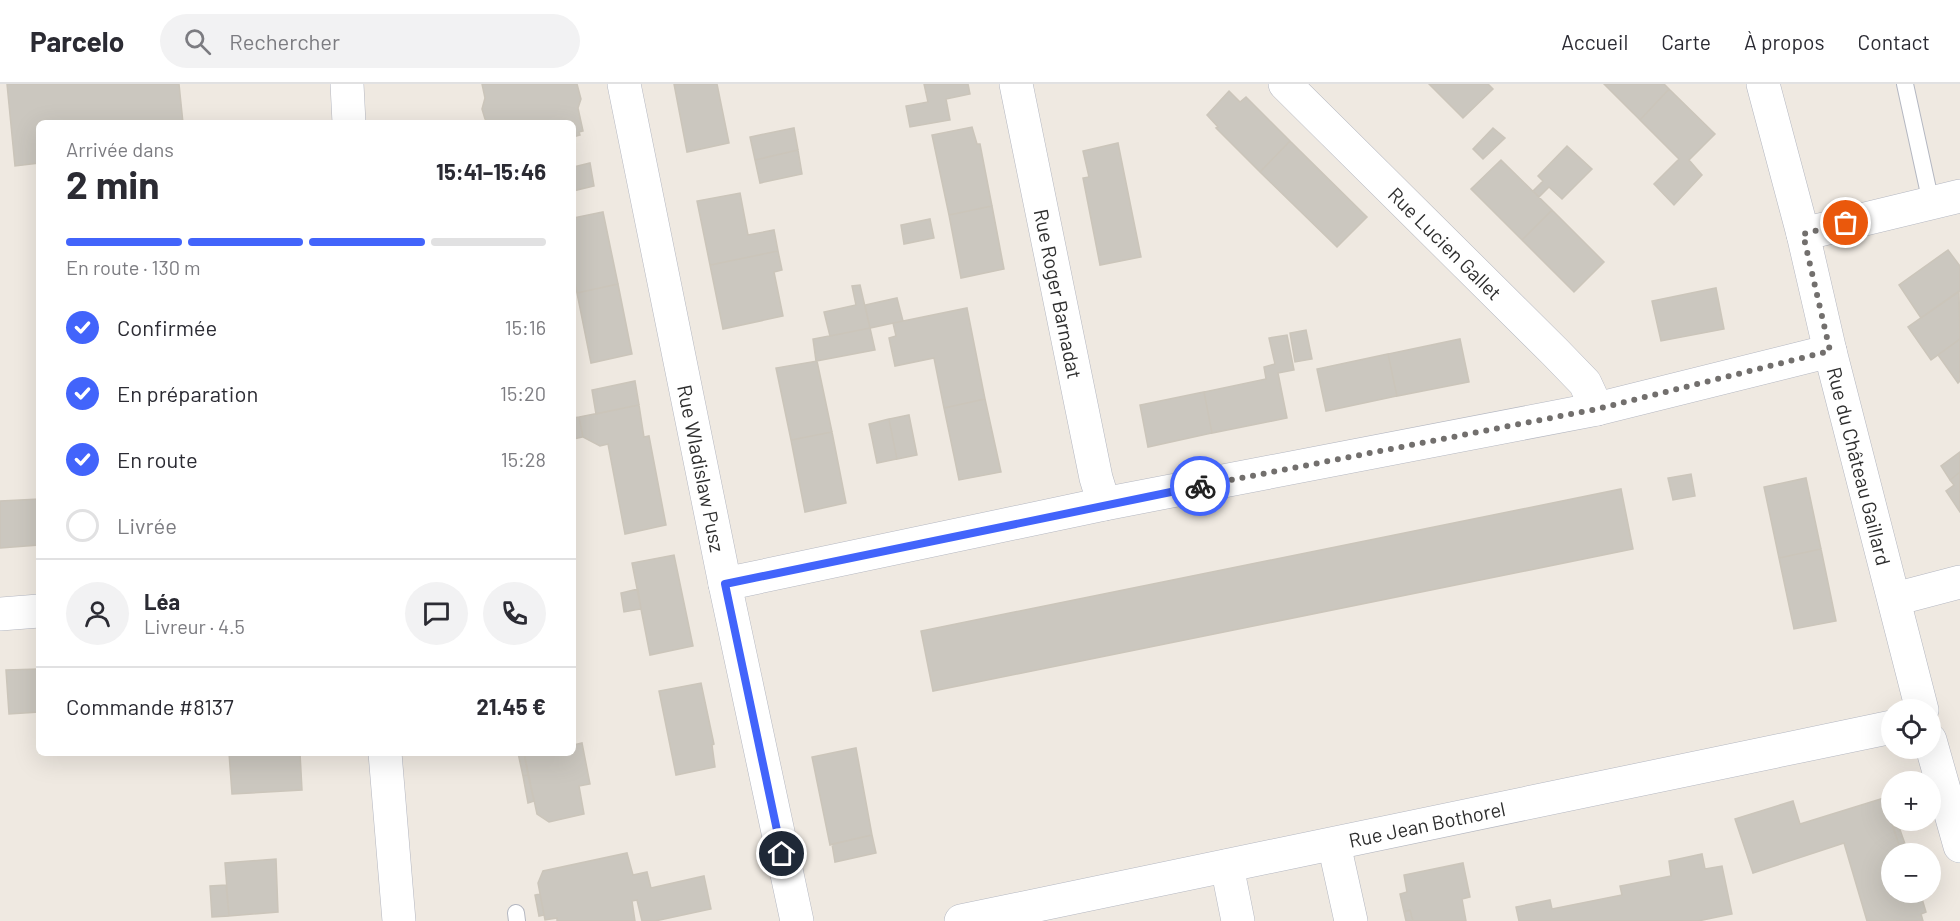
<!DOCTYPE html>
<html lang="fr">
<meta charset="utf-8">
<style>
:root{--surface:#fff;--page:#f2f2f3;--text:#2b2b33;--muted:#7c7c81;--line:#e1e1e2;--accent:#4264fb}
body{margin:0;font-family:Barlow,sans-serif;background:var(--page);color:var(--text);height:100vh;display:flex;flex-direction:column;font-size:22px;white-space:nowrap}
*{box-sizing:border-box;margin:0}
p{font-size:20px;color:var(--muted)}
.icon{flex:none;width:33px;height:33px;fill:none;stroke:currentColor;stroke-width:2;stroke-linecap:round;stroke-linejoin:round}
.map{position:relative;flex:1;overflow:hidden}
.panel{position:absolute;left:36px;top:36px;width:540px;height:636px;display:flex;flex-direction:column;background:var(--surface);border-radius:9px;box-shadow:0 6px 24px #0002}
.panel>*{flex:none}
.controls{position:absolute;left:1881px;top:615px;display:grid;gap:12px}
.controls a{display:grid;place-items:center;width:60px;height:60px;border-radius:50%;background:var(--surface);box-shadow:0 6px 24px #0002;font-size:30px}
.pin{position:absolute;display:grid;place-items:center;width:51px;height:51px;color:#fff;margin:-26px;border:3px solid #fff;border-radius:50%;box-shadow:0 2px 6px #0007}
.courier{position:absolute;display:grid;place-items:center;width:60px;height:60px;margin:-30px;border:4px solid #4264fb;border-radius:50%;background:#fff;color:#222;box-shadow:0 2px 8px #0007}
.head em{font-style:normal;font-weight:700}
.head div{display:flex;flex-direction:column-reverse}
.head{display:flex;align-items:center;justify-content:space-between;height:102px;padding:0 30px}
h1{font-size:39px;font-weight:700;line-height:45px}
.bar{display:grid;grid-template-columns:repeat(4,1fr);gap:9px 6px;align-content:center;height:72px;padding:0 30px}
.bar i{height:8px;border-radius:4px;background:var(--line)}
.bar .on{background:var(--accent)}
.bar p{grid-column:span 4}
.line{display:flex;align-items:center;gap:15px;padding:0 30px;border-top:2px solid var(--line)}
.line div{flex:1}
.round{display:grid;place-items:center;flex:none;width:63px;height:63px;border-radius:32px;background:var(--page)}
ol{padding:0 30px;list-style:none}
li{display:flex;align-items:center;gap:18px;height:66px}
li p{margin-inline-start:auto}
li .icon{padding:6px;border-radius:50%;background:var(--accent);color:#fff;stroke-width:4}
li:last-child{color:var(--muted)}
li i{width:33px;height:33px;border:3px solid var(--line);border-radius:50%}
header{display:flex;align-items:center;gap:36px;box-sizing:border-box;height:84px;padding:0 30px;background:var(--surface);border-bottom:2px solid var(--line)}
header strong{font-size:28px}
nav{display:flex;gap:33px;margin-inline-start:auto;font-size:21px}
.search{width:420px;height:54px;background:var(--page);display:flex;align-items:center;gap:15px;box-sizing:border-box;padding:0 21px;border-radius:33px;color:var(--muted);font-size:22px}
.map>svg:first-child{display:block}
.building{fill:#cbc7bf;stroke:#cbc5ba;stroke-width:1.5}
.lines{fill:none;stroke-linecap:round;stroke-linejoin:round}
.lane-casing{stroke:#b4b7c1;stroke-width:18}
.street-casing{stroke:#b4b7c1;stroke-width:34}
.secondary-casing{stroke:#b4b7c1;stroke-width:34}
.lane{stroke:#fff;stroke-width:16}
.street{stroke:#fff;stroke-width:33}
.secondary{stroke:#fff;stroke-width:33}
.done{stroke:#726f6d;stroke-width:6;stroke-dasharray:0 10.8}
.route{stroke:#4264fb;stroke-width:8}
.labels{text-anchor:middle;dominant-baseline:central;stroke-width:4.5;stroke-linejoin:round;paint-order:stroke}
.street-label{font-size:20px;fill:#2e2e2e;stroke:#fff}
</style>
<header>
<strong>Parcelo</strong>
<div class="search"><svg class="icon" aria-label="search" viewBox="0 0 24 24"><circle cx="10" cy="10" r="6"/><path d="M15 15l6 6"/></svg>Rechercher</div>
<nav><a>Accueil</a><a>Carte</a><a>À propos</a><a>Contact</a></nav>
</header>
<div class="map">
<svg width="1960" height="837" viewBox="0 0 1960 837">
<rect width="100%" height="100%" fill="#efe9e1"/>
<path class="building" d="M7,0H179L183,39H39V79L15,82Z
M482,0H577L581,15L578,24L583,47L579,48L580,51L573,53V39H488L485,35L482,25L485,14Z
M674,0H717L729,59L687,68Z
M924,0H968L970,10L946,15L950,36L910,43L906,22L928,18Z
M1429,0H1488L1493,5L1463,34Z
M1604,0H1664L1669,5L1640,36Z
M1669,5L1715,50L1689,76L1702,91L1674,121L1654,100L1679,75L1640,36Z
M1229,7L1240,18L1246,13L1290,57L1260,88L1216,44L1218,43L1207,31Z
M972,43L977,60H980L992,122L949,131L932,51Z
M794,44L798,66L755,76L750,53Z
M1493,44L1505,54L1483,75L1473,65Z
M1290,57L1367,133L1337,163L1260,88Z
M1118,59L1141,173L1100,181L1083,94L1089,93L1083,67Z
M1567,62L1592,85L1562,115L1549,103L1539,113L1533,107L1543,97L1538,92Z
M798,66L802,90L760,99L755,76Z
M1501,76L1552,126L1522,156L1471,105Z
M590,79L594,102L573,107V83Z
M740,109L748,151L774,146L778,167L710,181L697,117Z
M992,122L1004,185L961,194L949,131Z
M1552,126L1604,178L1574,208L1522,156Z
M603,128L618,200L577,209L573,189V134Z
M930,135L934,154L904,160L901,141Z
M1948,166L1960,182V207L1921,234L1899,201Z
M778,167L782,186L774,188L783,232L723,245L710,181Z
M618,200L632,270L591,279L577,209Z
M860,201L870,244L830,252L824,228L856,221L852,202Z
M1716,204L1724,245L1661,257L1652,217Z
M1959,207L1960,255L1931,276L1908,243Z
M897,214L903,237L870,244L865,221Z
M967,224L985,315L944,324L934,274L895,282L889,254L896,252L893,239Z
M870,244L875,266L816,277L813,255Z
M1306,246L1312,275L1295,278L1290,249Z
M1287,251L1294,286L1278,289L1287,334L1212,349L1204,308L1266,295L1264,283L1275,280L1269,254Z
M1460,255L1469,298L1397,312L1388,270Z
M1960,255V297L1958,299L1938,271Z
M1388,270L1397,312L1326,327L1317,285Z
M817,277L832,348L791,356L776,284Z
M635,297L639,321L596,330L592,306Z
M1204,308L1212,349L1148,363L1140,321Z
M985,315L1001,388L959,396L944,324Z
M639,321L644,353L649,352L666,441L625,450L608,360L600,362L583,353L579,333Z
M909,331L917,371L897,375L889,335Z
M579,333L583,353L573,355V334Z
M889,335L897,375L877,379L869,340Z
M832,348L846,419L805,428L791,356Z
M1960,368V388L1950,396L1941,382Z
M1960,388V428L1946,407L1954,401L1950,396Z
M1691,390L1695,412L1673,416L1668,394Z
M1806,394L1821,465L1779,474L1764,403Z
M1621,405L1633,465L933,607L921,547Z
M39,415V461L0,464V417Z
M1821,465L1836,537L1794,545L1779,474Z
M674,471L693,562L650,571L632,479Z
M638,505L641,525L624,528L621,509Z
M39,585V628L9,630L6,586Z
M701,599L714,660L712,661L715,683L676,691L659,607Z
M582,659L590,700L579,702L584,730L549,738L537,730L524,669H573V661Z
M856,664L872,751L830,761L812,673Z
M229,669H300L302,706L232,710Z
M518,669H524L528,691L523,692Z
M528,691L534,717L528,719L523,692Z
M1884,714L1899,761L1905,760L1908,770H1892V808H1920L1926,828L1921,830L1923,837H1867L1844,759L1753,789L1735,735L1793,717L1800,740Z
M1893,743H1899L1905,760L1899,761Z
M872,751L876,769L835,778L832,760Z
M627,769L633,791L647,788L651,804L704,792L711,825L655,837H642L637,816L632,817L635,837H557V834L545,836L538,799L543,787Z
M1702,770L1705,785L1722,782L1732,830L1698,837H1519L1516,823L1550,816L1552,825L1622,811L1620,802L1671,792L1669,777Z
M276,775L278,828L229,832L225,779Z
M1463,779L1470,813L1462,815L1466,837H1413L1410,826L1404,828L1400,810L1407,808L1404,791Z
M226,801L229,832L212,833L210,802Z
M540,810L544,831L539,832L535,811Z
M1410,826L1413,837H1406L1404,828Z"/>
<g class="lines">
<g class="lane-casing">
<path id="lane" d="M1905,0L1931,119
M516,829L517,837"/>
</g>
<g class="street-casing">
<g id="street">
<path id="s1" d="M624,0L725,500L797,837"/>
<path id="s2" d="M1016,0L1096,394L1104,420"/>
<path id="s3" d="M1285,0L1555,268L1585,299L1597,325"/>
<path id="s4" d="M1763,0L1803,150L1830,267L1922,626"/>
<path d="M1803,150L1960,112"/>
<path d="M725,500L1104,420L1597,325L1830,267"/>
<path d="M1895,515L1960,498"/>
<path d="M0,530L39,527"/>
<path d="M1930,656L1960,762"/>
<path d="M1334,760L1351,837"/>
<path d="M1227,782L1238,837"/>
<path id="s5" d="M961,837L1892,643"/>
</g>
</g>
<g class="secondary-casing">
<path id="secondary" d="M347,0L349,39
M385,669L399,837"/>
</g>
<use href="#lane" class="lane"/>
<use href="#street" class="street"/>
<use href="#secondary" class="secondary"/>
</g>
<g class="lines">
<path class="done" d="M1200,402L1597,325L1830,267L1803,150L1846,139"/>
<path class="route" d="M782,770L725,500L1200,402"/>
</g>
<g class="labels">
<g class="street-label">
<text stroke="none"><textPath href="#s3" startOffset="226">Rue Lucien Gallet</textPath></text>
<text stroke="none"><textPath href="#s2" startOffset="214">Rue Roger Barnadat</textPath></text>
<text stroke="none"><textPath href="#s4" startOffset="394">Rue du Château Gaillard</textPath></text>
<text stroke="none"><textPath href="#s1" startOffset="392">Rue Wladislaw Pusz</textPath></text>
<text stroke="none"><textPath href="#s5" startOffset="476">Rue Jean Bothorel</textPath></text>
</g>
</g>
</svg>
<div class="controls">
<a><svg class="icon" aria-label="locate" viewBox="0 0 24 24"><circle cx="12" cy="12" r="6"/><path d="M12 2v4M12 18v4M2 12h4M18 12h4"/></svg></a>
<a>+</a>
<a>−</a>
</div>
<div class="pin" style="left:1846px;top:139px;background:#ea580c"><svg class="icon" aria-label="bag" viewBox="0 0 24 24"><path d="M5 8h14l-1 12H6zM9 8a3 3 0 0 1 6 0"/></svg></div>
<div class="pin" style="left:782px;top:770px;background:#1f2937"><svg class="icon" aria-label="home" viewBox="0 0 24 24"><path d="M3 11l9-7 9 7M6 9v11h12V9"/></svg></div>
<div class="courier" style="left:1200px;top:402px"><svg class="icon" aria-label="bike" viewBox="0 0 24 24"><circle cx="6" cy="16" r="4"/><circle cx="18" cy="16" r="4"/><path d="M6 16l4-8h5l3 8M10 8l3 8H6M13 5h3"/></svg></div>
<section class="panel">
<div class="head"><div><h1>2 min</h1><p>Arrivée dans</p></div><em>15:41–15:46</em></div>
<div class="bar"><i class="on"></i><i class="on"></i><i class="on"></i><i></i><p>En route · 130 m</p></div>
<ol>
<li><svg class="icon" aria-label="check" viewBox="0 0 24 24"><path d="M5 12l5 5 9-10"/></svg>Confirmée<p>15:16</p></li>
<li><svg class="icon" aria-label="check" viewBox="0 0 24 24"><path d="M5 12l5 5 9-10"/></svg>En préparation<p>15:20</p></li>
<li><svg class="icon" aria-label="check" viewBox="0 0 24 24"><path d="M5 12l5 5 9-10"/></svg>En route<p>15:28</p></li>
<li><i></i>Livrée</li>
</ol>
<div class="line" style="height:108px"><a class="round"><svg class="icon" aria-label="person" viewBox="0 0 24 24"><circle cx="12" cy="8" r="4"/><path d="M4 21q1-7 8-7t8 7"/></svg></a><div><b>Léa</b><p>Livreur · 4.5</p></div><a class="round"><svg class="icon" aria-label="chat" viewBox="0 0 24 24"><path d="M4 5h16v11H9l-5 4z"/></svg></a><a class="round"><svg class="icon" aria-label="phone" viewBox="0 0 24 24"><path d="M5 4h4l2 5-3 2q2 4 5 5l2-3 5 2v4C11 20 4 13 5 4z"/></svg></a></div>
<div class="line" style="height:78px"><div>Commande #8137</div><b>21.45 €</b></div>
</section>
</div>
